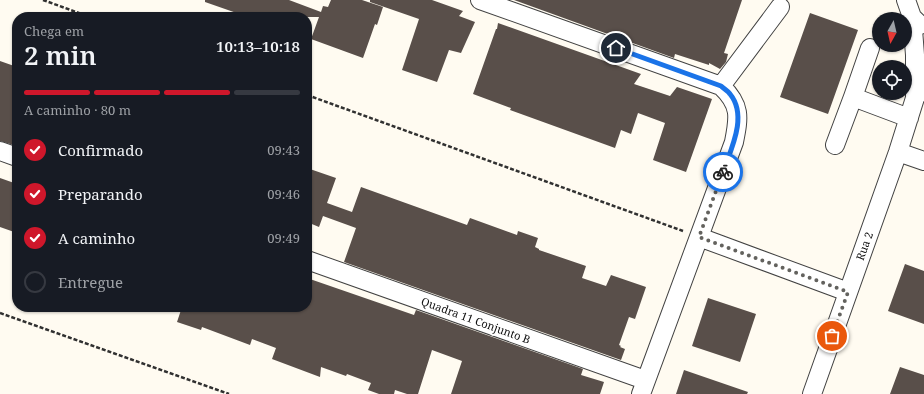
<!DOCTYPE html>
<html lang="pt">
<meta charset="utf-8">
<style>
:root{--surface:#171b24;--page:#20242c;--text:#f1f3f6;--muted:#9ea1a6;--line:#363941;--accent:#cf172b}
body{margin:0;font-family:"Noto Serif",serif;background:var(--page);color:var(--text);height:100vh;display:flex;flex-direction:column;font-size:15px;white-space:nowrap}
*{box-sizing:border-box;margin:0}
p{font-size:13px;color:var(--muted)}
.icon{flex:none;width:22px;height:22px;fill:none;stroke:currentColor;stroke-width:2;stroke-linecap:round;stroke-linejoin:round}
.map{position:relative;flex:1;overflow:hidden}
.details{position:absolute;left:12px;top:12px;width:300px;height:300px;display:flex;flex-direction:column;background:var(--surface);border-radius:16px;box-shadow:0 1px 3px #0004}
.details>*{flex:none}
.needle{width:26px;rotate:188deg}
.fabs{position:absolute;left:872px;top:12px;display:grid;gap:8px}
.fabs a{display:grid;place-items:center;width:40px;height:40px;border-radius:50%;background:var(--surface);box-shadow:0 1px 3px #0004;font-size:20px}
.pin{position:absolute;display:grid;place-items:center;width:34px;height:34px;color:#fff;margin:-17px;border:2px solid #fff;border-radius:50%;box-shadow:0 1px 4px #0007}
.courier{position:absolute;display:grid;place-items:center;width:40px;height:40px;margin:-20px;border:3px solid #1a73e8;border-radius:50%;background:#fff;color:#222;box-shadow:0 1px 5px #0007}
.summary em{font-style:normal;font-weight:600}
.summary div{display:flex;flex-direction:column-reverse}
.summary{display:flex;align-items:center;justify-content:space-between;height:68px;padding:0 12px}
h1{font-size:26px;font-weight:600;line-height:30px}
.bar{display:grid;grid-template-columns:repeat(4,1fr);gap:6px 4px;align-content:center;height:48px;padding:0 12px}
.bar i{height:5px;border-radius:3px;background:var(--line)}
.bar .on{background:var(--accent)}
.bar p{grid-column:span 4}
ol{padding:0 12px;list-style:none}
li{display:flex;align-items:center;gap:12px;height:44px}
li p{margin-inline-start:auto}
li .icon{padding:4px;border-radius:50%;background:var(--accent);color:#fff;stroke-width:4}
li:last-child{color:var(--muted)}
li i{width:22px;height:22px;border:2px solid var(--line);border-radius:50%}
.map>svg:first-child{display:block}
.building{fill:#594f4a}
.lines{fill:none;stroke-linecap:round;stroke-linejoin:round}
.minor-casing{stroke:#424242;stroke-width:20}
.path{stroke:#313131;stroke-width:2.5;stroke-dasharray:4 2;stroke-linecap:butt}
.minor{stroke:#fff;stroke-width:18}
.done{stroke:#63625e;stroke-width:4;stroke-dasharray:0 7.2}
.route{stroke:#1a73e8;stroke-width:5}
.labels{text-anchor:middle;dominant-baseline:central;stroke-width:4;stroke-linejoin:round;paint-order:stroke}
.street-label{font-size:11px;fill:#0f0f0f;stroke:#fff}
</style>
<div class="map">
<svg width="924" height="394" viewBox="0 0 924 394">
<rect width="100%" height="100%" fill="#fffbf1"/>
<path class="building" d="M205,0H289L321,12L323,6L328,7L331,0H362L383,7L377,25L375,24L363,58L311,39L319,17H248L205,2Z
M370,0H432L463,11L459,16L475,22L461,53L449,50L437,82L402,70L419,19L370,2Z
M514,0H742L724,53L728,54L726,62L720,69L709,63V65L675,54L674,58Z
M810,13L858,30L828,114L780,97Z
M498,23L641,74L634,84L670,96L677,87L712,99L686,172L653,160L665,123L638,113L631,134L621,130L615,148L510,110L511,108L473,94L496,29H497Z
M0,61L17,67V146L0,141Z
M307,168L336,178L327,203L352,212L361,187L467,225L470,218L517,235L518,231L538,238L535,247L539,249V250L586,266L582,278L606,286L611,275L646,287L635,319L629,317L619,345L621,346L620,347L625,349L621,360L344,262L356,228L323,216L319,227L307,222Z
M0,178L17,184V233L0,227Z
M905,264L924,271V324L888,311Z
M307,278L414,315L416,310L583,369L581,375L604,382L600,394H451L462,361L432,350L418,394H407L395,390L394,394H379L368,390L371,383L347,374L346,376L321,367L320,377L272,359L276,348L252,339L250,345L202,327L201,330L177,322L182,307H307Z
M708,298L756,314L740,362L692,346Z
M900,367L924,375V394H890Z
M684,370L748,392L747,394H676Z"/>
<g class="lines">
<g class="minor-casing">
<path id="minor" d="M480,0L721,86C741,105 739,117 734,142L641,394
M906,0L912,17L920,25
M912,17L915,55V98
M721,86L780,7
M853,97L870,48
M835,145L853,97L909,118
M0,151L17,157
M898,152L924,161
M699,237L848,292
M307,260L645,380
M812,394L898,152L915,98L924,85"/>
</g>
<path class="path" d="M43,0L90,17
M307,95L683,231
M0,313L229,394"/>
<use href="#minor" class="minor"/>
</g>
<g class="lines">
<path class="done" d="M723,172L699,237L848,292L832,336"/>
<path class="route" d="M616,48L721,86C724,89 728,91 730,94C748,116 731,149 723,172"/>
</g>
<g class="labels">
<g class="street-label">
<text transform="translate(864 246) rotate(-70)">Rua 2</text>
<text transform="translate(476 320) rotate(20)">Quadra 11 Conjunto B</text>
</g>
</g>
</svg>
<div class="fabs">
<a><svg class="needle" viewBox="-14 -14 28 28"><path d="M0-13l5 13h-10z" fill="#e53935"/><path d="M0 13l5-13h-10z" fill="#9ea1a6"/></svg></a>
<a><svg class="icon" aria-label="locate" viewBox="0 0 24 24"><circle cx="12" cy="12" r="6"/><path d="M12 2v4M12 18v4M2 12h4M18 12h4"/></svg></a>
</div>
<div class="pin" style="left:832px;top:336px;background:#ea580c"><svg class="icon" aria-label="bag" viewBox="0 0 24 24"><path d="M5 8h14l-1 12H6zM9 8a3 3 0 0 1 6 0"/></svg></div>
<div class="pin" style="left:616px;top:48px;background:#1f2937"><svg class="icon" aria-label="home" viewBox="0 0 24 24"><path d="M3 11l9-7 9 7M6 9v11h12V9"/></svg></div>
<div class="courier" style="left:723px;top:172px"><svg class="icon" aria-label="bike" viewBox="0 0 24 24"><circle cx="6" cy="16" r="4"/><circle cx="18" cy="16" r="4"/><path d="M6 16l4-8h5l3 8M10 8l3 8H6M13 5h3"/></svg></div>
<section class="details">
<div class="summary"><div><h1>2 min</h1><p>Chega em</p></div><em>10:13–10:18</em></div>
<div class="bar"><i class="on"></i><i class="on"></i><i class="on"></i><i></i><p>A caminho · 80 m</p></div>
<ol>
<li><svg class="icon" aria-label="check" viewBox="0 0 24 24"><path d="M5 12l5 5 9-10"/></svg>Confirmado<p>09:43</p></li>
<li><svg class="icon" aria-label="check" viewBox="0 0 24 24"><path d="M5 12l5 5 9-10"/></svg>Preparando<p>09:46</p></li>
<li><svg class="icon" aria-label="check" viewBox="0 0 24 24"><path d="M5 12l5 5 9-10"/></svg>A caminho<p>09:49</p></li>
<li><i></i>Entregue</li>
</ol>
</section>
</div>
